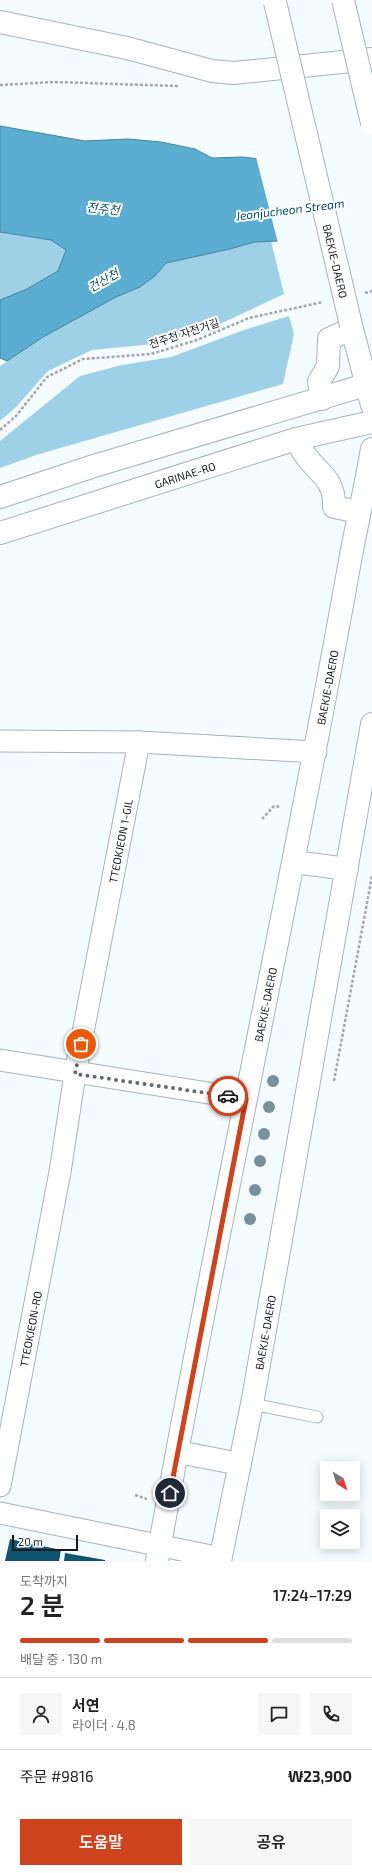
<!DOCTYPE html>
<html lang="ko">
<meta charset="utf-8">
<style>
:root{--surface:#fff;--page:#f6f6f6;--text:#222;--muted:#767676;--line:#e0e0e0;--accent:#cc431d}
body{margin:0;font-family:"Exo 2","Noto Sans KR",sans-serif;background:var(--page);color:var(--text);height:100vh;display:flex;flex-direction:column;font-size:15px;white-space:nowrap}
*{box-sizing:border-box;margin:0}
p{font-size:13px;color:var(--muted)}
.icon{flex:none;width:22px;height:22px;fill:none;stroke:currentColor;stroke-width:2;stroke-linecap:round;stroke-linejoin:round}
.map{position:relative;height:1561px;overflow:hidden}
.sheet{display:flex;flex-direction:column;background:var(--surface);flex:1}
.sheet>*{flex:none}
.needle{width:26px;rotate:142deg}
.tools{position:absolute;left:320px;top:1461px;display:grid;gap:8px}
.tools a{display:grid;place-items:center;width:40px;height:40px;border-radius:0px;background:var(--surface);box-shadow:0 2px 10px #0003;font-size:20px}
.scale{position:absolute;left:12px;bottom:10px;width:66px;box-sizing:border-box;padding-left:4px;border:2px solid #161c1f;border-top:0;font-size:11px;line-height:14px;white-space:nowrap;color:#161c1f;-webkit-text-stroke:3px #fff;paint-order:stroke}
.pin{position:absolute;display:grid;place-items:center;width:34px;height:34px;color:#fff;margin:-17px;border:2px solid #fff;border-radius:50%;box-shadow:0 1px 4px #0007}
.courier{position:absolute;display:grid;place-items:center;width:40px;height:40px;margin:-20px;border:3px solid #cc431d;border-radius:50%;background:#fff;color:#222;box-shadow:0 1px 5px #0007}
.headline em{font-style:normal;font-weight:600}
.headline div{display:flex;flex-direction:column-reverse}
.headline{display:flex;align-items:center;justify-content:space-between;height:68px;padding:0 20px}
h1{font-size:26px;font-weight:600;line-height:30px}
.bar{display:grid;grid-template-columns:repeat(4,1fr);gap:6px 4px;align-content:center;height:48px;padding:0 20px}
.bar i{height:5px;border-radius:3px;background:var(--line)}
.bar .on{background:var(--accent)}
.bar p{grid-column:span 4}
.line{display:flex;align-items:center;gap:10px;padding:0 20px;border-top:1px solid var(--line)}
.line div{flex:1}
.round{display:grid;place-items:center;flex:none;width:42px;height:42px;border-radius:0px;background:var(--page)}
.button{display:flex;gap:8px;margin-top:auto;padding:8px 20px}
.button a{flex:1;height:46px;border-radius:0px;background:var(--accent);color:#fff;font-size:16px;font-weight:600;line-height:46px;text-align:center}
.button a+a{background:var(--page);color:var(--text)}
.map>svg:first-child{display:block}
.green{fill:#9ed0e7}
.water{fill:#5baed2;stroke:#46829c}
.pier{fill:#f5fcff}
.building{fill:#0f556f}
.lines{fill:none;stroke-linecap:round;stroke-linejoin:round}
.service-casing{stroke:#a5b5bc;stroke-width:13}
.minor-casing{stroke:#a5b5bc;stroke-width:23}
.tertiary-casing{stroke:#a5b5bc;stroke-width:24}
.path{stroke:#a1a7aa;stroke-width:2.5;stroke-dasharray:3 2;stroke-linecap:butt}
.service{stroke:#fff;stroke-width:11}
.minor{stroke:#fff;stroke-width:21}
.tertiary{stroke:#fff;stroke-width:22}
.tertiary-bridge-casing{stroke:#a5b5bc;stroke-width:24;stroke-linecap:butt}
.tertiary-bridge{stroke:#fff;stroke-width:22}
.tree{fill:#779099}
.done{stroke:#646a6d;stroke-width:4;stroke-dasharray:0 7.2}
.route{stroke:#cc431d;stroke-width:5}
.labels{text-anchor:middle;dominant-baseline:central;stroke-width:4;stroke-linejoin:round;paint-order:stroke}
.street-label{font-size:11px;fill:#161c1f;stroke:#fff}
.water-label{font-size:12px;font-style:italic;fill:#095069;stroke:#fff}
</style>
<div class="map">
<svg width="372" height="1561" viewBox="0 0 372 1561">
<rect width="100%" height="100%" fill="#f5fcff"/>
<path class="green" d="M0,232L51,240L66,249L58,271L27,289L0,300Z
M271,241L284,294L220,324L165,343L92,350L48,371L15,408L0,421V366L43,337L116,297L140,287L155,276L166,263L230,249L254,242Z
M289,316L294,334L283,384L36,455L0,468V441L80,376L122,365L171,357L244,330Z"/>
<path class="water" d="M0,126L85,141L128,139L161,142L195,149L212,158L243,157L275,161L279,241L254,242L230,249L166,263L155,276L140,287L116,297L43,337L7,361L0,358V300L27,289L58,271L66,250L51,240L0,232Z"/>
<path class="pier" d="M372,151V226L278,243L256,157L275,159Z"/>
<path class="building" d="M10,1539L61,1550L59,1561H5Z
M65,1553L105,1560V1561H64Z"/>
<g class="lines">
<g class="service-casing">
<path id="service" d="M252,1404L317,1417"/>
</g>
<g class="minor-casing">
<g id="minor">
<path d="M0,741L139,742L316,752"/>
<path d="M0,1060L246,1099"/>
<path id="s1" d="M0,1486L60,1172L75,1074L139,742"/>
<path d="M0,1513L221,1558"/>
</g>
</g>
<g class="tertiary-casing">
<g id="tertiary">
<path d="M0,22L127,48L212,71L234,73L372,59"/>
<path d="M351,325L372,405"/>
<path d="M322,399L319,382L328,366L329,339L351,329"/>
<path d="M296,439C299,444 302,451 306,456C319,474 335,479 334,507L359,512"/>
<path d="M0,497L94,466L372,383"/>
<path id="s2" d="M0,533L296,439L372,422"/>
<path d="M294,862L347,869"/>
<path d="M178,1452L240,1464"/>
<path id="s3" d="M157,1561C216,1230 289,902 348,572C355,531 365,490 372,449"/>
<path id="s4" d="M220,1561L252,1404L372,724"/>
</g>
</g>
<path class="path" d="M0,85L54,82L178,86
M365,293L372,291
M0,430L16,416L47,377L83,359L151,354L197,340L249,318L323,302
M262,819L274,806L281,807
M334,1081L372,876
M135,1495L147,1499"/>
<use href="#service" class="service"/>
<use href="#minor" class="minor"/>
<use href="#tertiary" class="tertiary"/>
<g class="tertiary-bridge-casing">
<g id="tertiary-bridge">
<path d="M343,0L372,123"/>
<path id="s5" d="M275,2L351,325"/>
</g>
</g>
<use href="#tertiary-bridge" class="tertiary-bridge"/>
</g>
<g class="tree">
<circle cx="273" cy="1081" r="6"/>
<circle cx="269" cy="1107" r="6"/>
<circle cx="264" cy="1134" r="6"/>
<circle cx="260" cy="1161" r="6"/>
<circle cx="255" cy="1190" r="6"/>
<circle cx="250" cy="1219" r="6"/>
</g>
<g class="lines">
<path class="done" d="M81,1044L75,1074L228,1096"/>
<path class="route" d="M170,1493L246,1099L228,1096"/>
</g>
<g class="labels">
<g class="street-label">
<text stroke="none"><textPath href="#s5" startOffset="266">BAEKJE-DAERO</textPath></text>
<text transform="translate(184 333) rotate(-18)">전주천 자전거길</text>
<text stroke="none"><textPath href="#s2" startOffset="194">GARINAE-RO</textPath></text>
<text stroke="none"><textPath href="#s3" startOffset="890">BAEKJE-DAERO</textPath></text>
<text stroke="none"><textPath href="#s1" startOffset="656">TTEOKJEON 1-GIL</textPath></text>
<text stroke="none"><textPath href="#s3" startOffset="567">BAEKJE-DAERO</textPath></text>
<text stroke="none"><textPath href="#s1" startOffset="160">TTEOKJEON-RO</textPath></text>
<text stroke="none"><textPath href="#s4" startOffset="233">BAEKJE-DAERO</textPath></text>
</g>
<g class="water-label">
<text transform="translate(103 208) rotate(6)">전주천</text>
<text transform="translate(290 209) rotate(-7)">Jeonjucheon Stream</text>
<text transform="translate(103 280) rotate(-30)">건산천</text>
</g>
</g>
</svg>
<div class="tools">
<a><svg class="needle" viewBox="-14 -14 28 28"><path d="M0-13l5 13h-10z" fill="#e53935"/><path d="M0 13l5-13h-10z" fill="#767676"/></svg></a>
<a><svg class="icon" aria-label="layers" viewBox="0 0 24 24"><path d="M12 4l9 5-9 5-9-5zM3 14l9 5 9-5"/></svg></a>
</div>
<div class="scale">20 m</div>
<div class="pin" style="left:81px;top:1044px;background:#ea580c"><svg class="icon" aria-label="bag" viewBox="0 0 24 24"><path d="M5 8h14l-1 12H6zM9 8a3 3 0 0 1 6 0"/></svg></div>
<div class="pin" style="left:170px;top:1493px;background:#1f2937"><svg class="icon" aria-label="home" viewBox="0 0 24 24"><path d="M3 11l9-7 9 7M6 9v11h12V9"/></svg></div>
<div class="courier" style="left:228px;top:1096px"><svg class="icon" aria-label="car" viewBox="0 0 24 24"><path d="M5 17H2v-5l4-1 3-4h7l3 4 3 1v5h-3M9 17h6M6 11h13"/><circle cx="7" cy="17" r="2"/><circle cx="17" cy="17" r="2"/></svg></div>
</div>
<section class="sheet">
<div class="headline"><div><h1>2 분</h1><p>도착까지</p></div><em>17:24–17:29</em></div>
<div class="bar"><i class="on"></i><i class="on"></i><i class="on"></i><i></i><p>배달 중 · 130 m</p></div>
<div class="line" style="height:72px"><a class="round"><svg class="icon" aria-label="person" viewBox="0 0 24 24"><circle cx="12" cy="8" r="4"/><path d="M4 21q1-7 8-7t8 7"/></svg></a><div><b>서연</b><p>라이더 · 4.8</p></div><a class="round"><svg class="icon" aria-label="chat" viewBox="0 0 24 24"><path d="M4 5h16v11H9l-5 4z"/></svg></a><a class="round"><svg class="icon" aria-label="phone" viewBox="0 0 24 24"><path d="M5 4h4l2 5-3 2q2 4 5 5l2-3 5 2v4C11 20 4 13 5 4z"/></svg></a></div>
<div class="line" style="height:52px"><div>주문 #9816</div><b>₩23,900</b></div>
<div class="button"><a>도움말</a><a>공유</a></div>
</section>
